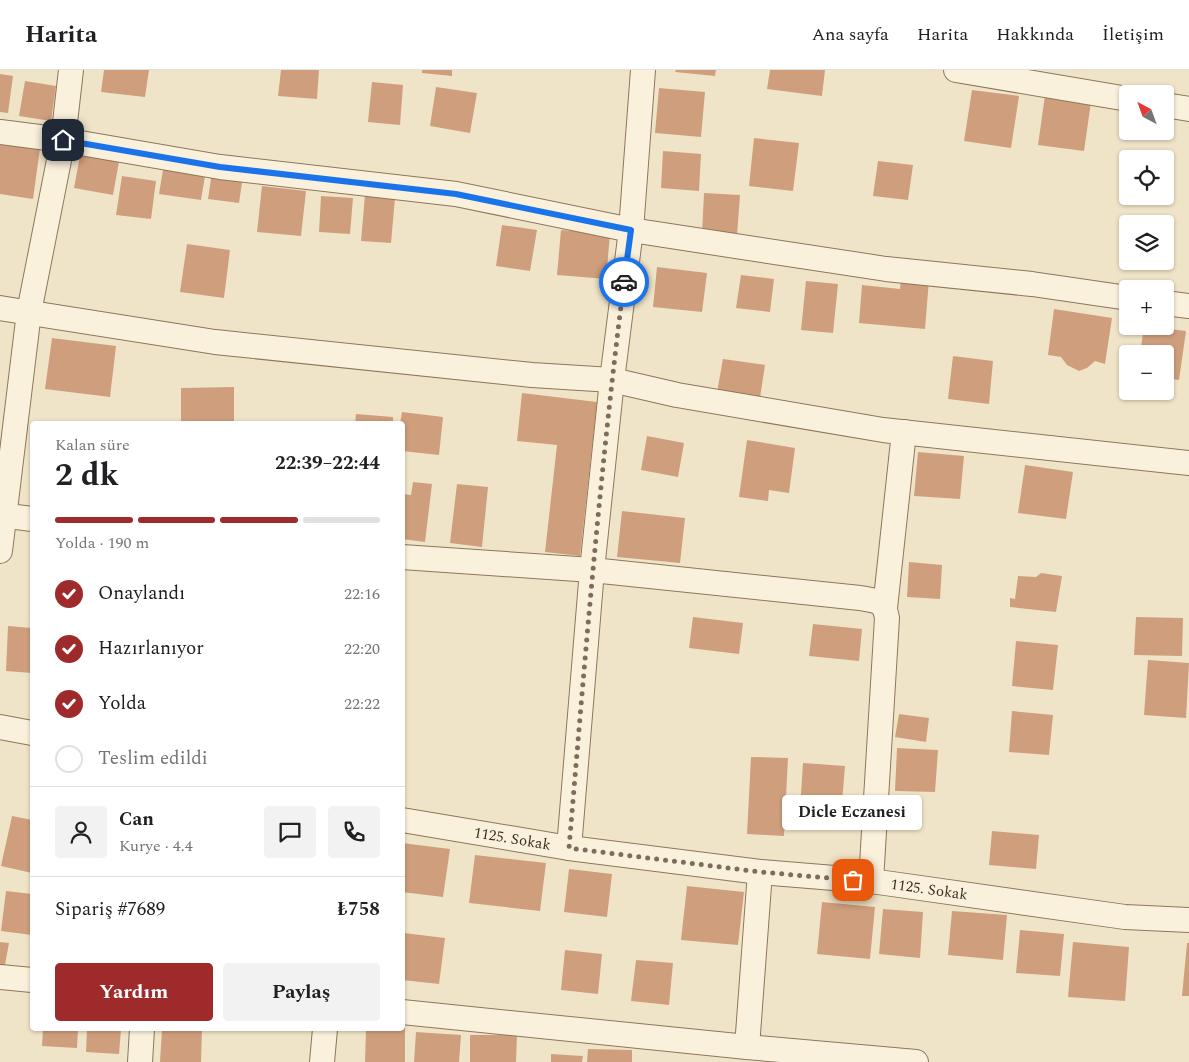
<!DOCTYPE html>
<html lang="tr">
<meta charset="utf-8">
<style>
:root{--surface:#fff;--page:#f2f2f2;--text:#202124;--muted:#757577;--line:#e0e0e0;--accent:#9e2a2b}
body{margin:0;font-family:Spectral,serif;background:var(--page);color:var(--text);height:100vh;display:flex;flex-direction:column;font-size:19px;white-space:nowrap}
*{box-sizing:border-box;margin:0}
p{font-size:16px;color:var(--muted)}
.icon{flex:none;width:28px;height:28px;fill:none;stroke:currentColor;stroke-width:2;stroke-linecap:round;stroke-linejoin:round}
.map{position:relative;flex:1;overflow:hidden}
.side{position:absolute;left:30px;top:351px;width:375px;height:610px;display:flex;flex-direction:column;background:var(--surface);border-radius:5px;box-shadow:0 1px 4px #0004}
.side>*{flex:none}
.needle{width:32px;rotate:319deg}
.buttons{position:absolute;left:1119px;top:15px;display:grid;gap:10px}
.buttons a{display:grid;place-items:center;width:55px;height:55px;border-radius:5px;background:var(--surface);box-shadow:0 1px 4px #0004;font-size:25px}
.pin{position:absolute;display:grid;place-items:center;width:42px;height:42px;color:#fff;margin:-21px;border-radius:10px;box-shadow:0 2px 8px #0006}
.courier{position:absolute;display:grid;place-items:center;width:50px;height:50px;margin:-25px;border:4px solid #1a73e8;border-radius:50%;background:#fff;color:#222;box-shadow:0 1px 6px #0007}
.bubble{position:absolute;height:35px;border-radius:5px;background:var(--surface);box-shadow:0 1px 4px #0004;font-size:16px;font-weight:700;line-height:35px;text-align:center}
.overview em{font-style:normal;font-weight:700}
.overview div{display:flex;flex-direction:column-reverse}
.overview{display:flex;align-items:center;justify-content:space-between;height:85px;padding:0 25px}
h1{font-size:32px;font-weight:700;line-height:38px}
.bar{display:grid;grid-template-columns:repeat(4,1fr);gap:8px 5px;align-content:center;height:60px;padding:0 25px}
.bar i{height:6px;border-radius:4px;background:var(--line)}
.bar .selected{background:var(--accent)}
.bar p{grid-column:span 4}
.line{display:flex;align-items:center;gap:12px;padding:0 25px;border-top:1px solid var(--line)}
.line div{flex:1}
.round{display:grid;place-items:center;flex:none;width:52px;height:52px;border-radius:5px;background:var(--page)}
ol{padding:0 25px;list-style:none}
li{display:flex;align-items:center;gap:15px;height:55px}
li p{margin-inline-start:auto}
li .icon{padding:5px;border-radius:50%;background:var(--accent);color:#fff;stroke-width:4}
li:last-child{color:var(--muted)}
li i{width:28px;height:28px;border:2px solid var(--line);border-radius:50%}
.button{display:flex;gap:10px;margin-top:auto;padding:10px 25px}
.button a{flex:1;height:58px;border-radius:5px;background:var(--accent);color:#fff;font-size:20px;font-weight:700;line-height:58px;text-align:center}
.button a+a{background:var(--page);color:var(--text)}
header{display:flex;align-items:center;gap:30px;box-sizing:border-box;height:70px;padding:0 25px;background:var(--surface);border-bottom:1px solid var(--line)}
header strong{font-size:24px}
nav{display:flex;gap:28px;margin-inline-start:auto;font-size:18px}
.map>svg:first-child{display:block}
.building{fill:#cf9f7d}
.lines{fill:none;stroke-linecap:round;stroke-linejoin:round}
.minor-casing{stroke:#8d765c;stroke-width:26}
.minor{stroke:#faf1dc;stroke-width:24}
.done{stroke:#7c6e5b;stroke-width:5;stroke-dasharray:0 9}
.route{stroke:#1a73e8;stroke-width:6}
.labels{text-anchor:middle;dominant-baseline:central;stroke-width:5;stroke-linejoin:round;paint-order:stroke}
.street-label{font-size:15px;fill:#3d2e20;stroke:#f7eed8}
</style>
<header>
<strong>Harita</strong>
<nav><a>Ana sayfa</a><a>Harita</a><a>Hakkında</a><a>İletişim</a></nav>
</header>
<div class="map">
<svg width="1189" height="992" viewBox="0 0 1189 992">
<rect width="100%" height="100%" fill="#f0e4c8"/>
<path class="building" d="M104,0H149L145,27L101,22Z
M281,0H319L317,29L278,26Z
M422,0H452V6L422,3Z
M676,0H716L715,6L675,2Z
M770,0H825L822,26L767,19Z
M0,4L13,6L8,43L0,42Z
M25,11L56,16L51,51L19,46Z
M372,12L403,15L400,55L368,52Z
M436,17L477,23L470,63L430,56Z
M659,18L705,22L701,67L655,63Z
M972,20L1019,26L1011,78L964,71Z
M1045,25L1091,32L1084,81L1038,75Z
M754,68L799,73L793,121L749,116Z
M0,72L40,78L33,129L0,124Z
M81,80L120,86L113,125L74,118Z
M663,81L701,84L699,121L661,118Z
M878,91L913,95L908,130L873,126Z
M164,94L206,100L201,130L159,124Z
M212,102L243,106L239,133L208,129Z
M122,106L156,111L151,149L116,145Z
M262,116L306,121L301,166L257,162Z
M704,123L740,125L737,166L702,164Z
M365,125L395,128L391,173L361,171Z
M321,126L353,128L350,164L319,162Z
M502,155L537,160L530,201L496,196Z
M561,160L610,164L606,209L557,205Z
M187,174L230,180L224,228L180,222Z
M657,197L707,203L702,242L653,237Z
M741,205L774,209L770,242L736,238Z
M901,208L929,210L925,259L859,253L862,215L900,219Z
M806,211L838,214L833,263L801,260Z
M1054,239L1112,248L1105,294L1095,291L1087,298L1079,301L1067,295L1061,287L1048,285Z
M1144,256L1186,261L1179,310L1165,308V284H1140Z
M52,268L116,276L110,327L45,319Z
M953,286L993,291L989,334L948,329Z
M723,289L765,295L760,328L717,322Z
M234,317V354H181V318Z
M522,323L597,332L580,486L545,482L557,375L517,371Z
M402,342L443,347L439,385L402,381V354H400Z
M356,344L393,347V354H355Z
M647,366L684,373L678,407L641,400Z
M747,370L795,378L789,423L769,420L768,431L739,427Z
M918,382L964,386L960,429L914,426Z
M1025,395L1073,402L1066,449L1018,443Z
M413,412L432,414L425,472L402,469V424L411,425Z
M457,414L488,417L482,477L450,473Z
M622,441L685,448L680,493L617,487Z
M909,492L942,495L940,529L907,527Z
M1041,503L1062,506L1056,542L1010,537V528L1015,529L1018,506L1036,507Z
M693,547L743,553L739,584L689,578Z
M1136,547L1183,548L1182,586L1134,585Z
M813,554L862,559L859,591L809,586Z
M8,556L32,558V603L6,601Z
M1016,571L1058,575L1053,620L1012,616Z
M1148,590L1189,593L1186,648L1144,645Z
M1012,641L1053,645L1049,685L1009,682Z
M899,644L929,648L926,672L895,667Z
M897,678L938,680L935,722L895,721Z
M751,687L788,688L784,766L747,764Z
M803,693L845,696L840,757L799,754Z
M12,746L32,750V803L1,796Z
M992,761L1039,765L1036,799L989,795Z
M402,773L450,779L443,827L402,822Z
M475,785L546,793L540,841L469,833Z
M569,799L612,804L607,847L564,842Z
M687,816L744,822L738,875L681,870Z
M6,821L32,824V865L1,861Z
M822,832L875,837L870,889L817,884Z
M883,839L923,842L920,888L879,884Z
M952,841L1007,845L1003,890L948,885Z
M1020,860L1064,864L1060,906L1016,903Z
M404,863L445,868L439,914L402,910Z
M0,872L9,873L4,900L0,899Z
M1073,872L1129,877L1125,931L1068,927Z
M1187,873H1189V926H1182Z
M565,880L602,884L598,924L561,920Z
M636,890L673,893L669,935L631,931Z
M402,954H405V992H365L366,959H402Z
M43,959H78L77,978L42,976Z
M87,959H121L119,984L86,982Z
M162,959H202L201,992H160Z
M416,962L461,965L459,992H414Z
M470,965H517L516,992H470Z
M588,979L632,980V992H587Z
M551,984L583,986L582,992H551Z"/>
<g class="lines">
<g class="minor-casing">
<g id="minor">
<path d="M956,0L1128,29"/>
<path d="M1165,35L1189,39"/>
<path d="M0,62L63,70L220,97L456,124L631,160L886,199L1032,214L1128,228"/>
<path d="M1165,233L1189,236"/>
<path d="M0,238L215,272L532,305L612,310L677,325L883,360L1189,393"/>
<path d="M0,445L32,449"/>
<path d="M0,481L29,242L63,70L71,0"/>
<path d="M402,487L592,500L860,528C877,531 884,530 887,548L871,811"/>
<path d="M885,538L904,362"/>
<path d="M0,657L32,663"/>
<path id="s1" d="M402,750L569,778L760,802L871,811L1125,847L1189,850"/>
<path d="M569,778L592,500L612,310L631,160L643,0"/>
<path d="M0,907L32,910"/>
<path d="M402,942L747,977L916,992"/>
<path d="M747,977L760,802"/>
<path d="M140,992L142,959"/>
<path d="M322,992L325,959"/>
</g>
</g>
<use href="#minor" class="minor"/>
</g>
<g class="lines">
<path class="done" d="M624,212C600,400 585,589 569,778L760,802L853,810"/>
<path class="route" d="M63,70L220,97L456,124L631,160L624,212"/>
</g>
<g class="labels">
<g class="street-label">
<text stroke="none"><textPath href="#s1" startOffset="112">1125. Sokak</textPath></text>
<text stroke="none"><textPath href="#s1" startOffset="532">1125. Sokak</textPath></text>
</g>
</g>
</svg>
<div class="buttons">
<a><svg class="needle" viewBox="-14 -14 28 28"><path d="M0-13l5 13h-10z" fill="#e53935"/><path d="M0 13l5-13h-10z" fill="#757577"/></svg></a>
<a><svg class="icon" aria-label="locate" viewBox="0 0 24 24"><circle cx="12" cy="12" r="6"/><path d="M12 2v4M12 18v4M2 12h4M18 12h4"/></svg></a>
<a><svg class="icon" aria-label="layers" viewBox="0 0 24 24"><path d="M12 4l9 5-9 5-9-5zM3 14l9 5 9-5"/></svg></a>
<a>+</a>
<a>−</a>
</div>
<div class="pin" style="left:853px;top:810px;background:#ea580c"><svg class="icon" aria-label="bag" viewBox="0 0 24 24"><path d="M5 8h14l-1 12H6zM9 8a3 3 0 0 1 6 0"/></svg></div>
<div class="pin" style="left:63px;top:70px;background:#1f2937"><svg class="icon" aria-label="home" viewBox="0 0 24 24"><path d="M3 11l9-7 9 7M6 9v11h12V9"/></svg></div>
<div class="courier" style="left:624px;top:212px"><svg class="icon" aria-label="car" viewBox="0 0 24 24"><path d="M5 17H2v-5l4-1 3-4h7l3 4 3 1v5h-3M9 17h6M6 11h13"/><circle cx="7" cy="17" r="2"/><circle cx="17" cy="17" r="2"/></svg></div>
<div class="bubble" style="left:782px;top:725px;width:140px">Dicle Eczanesi</div>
<section class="side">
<div class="overview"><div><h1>2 dk</h1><p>Kalan süre</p></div><em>22:39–22:44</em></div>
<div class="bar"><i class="selected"></i><i class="selected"></i><i class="selected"></i><i></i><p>Yolda · 190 m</p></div>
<ol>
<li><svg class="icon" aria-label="check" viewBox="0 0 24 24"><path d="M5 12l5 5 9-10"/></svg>Onaylandı<p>22:16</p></li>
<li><svg class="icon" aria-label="check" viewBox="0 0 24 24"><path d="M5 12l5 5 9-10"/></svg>Hazırlanıyor<p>22:20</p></li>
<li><svg class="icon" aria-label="check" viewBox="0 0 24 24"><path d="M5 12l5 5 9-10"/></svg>Yolda<p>22:22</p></li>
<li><i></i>Teslim edildi</li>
</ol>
<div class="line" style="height:90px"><a class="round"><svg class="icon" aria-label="person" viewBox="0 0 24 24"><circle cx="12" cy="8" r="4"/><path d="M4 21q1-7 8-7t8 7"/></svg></a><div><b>Can</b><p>Kurye · 4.4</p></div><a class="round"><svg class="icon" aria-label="chat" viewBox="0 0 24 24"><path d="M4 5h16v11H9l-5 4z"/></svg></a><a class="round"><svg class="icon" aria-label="phone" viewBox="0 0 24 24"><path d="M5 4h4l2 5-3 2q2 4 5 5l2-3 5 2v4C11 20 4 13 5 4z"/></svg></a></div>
<div class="line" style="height:65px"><div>Sipariş #7689</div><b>₺758</b></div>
<div class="button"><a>Yardım</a><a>Paylaş</a></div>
</section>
</div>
